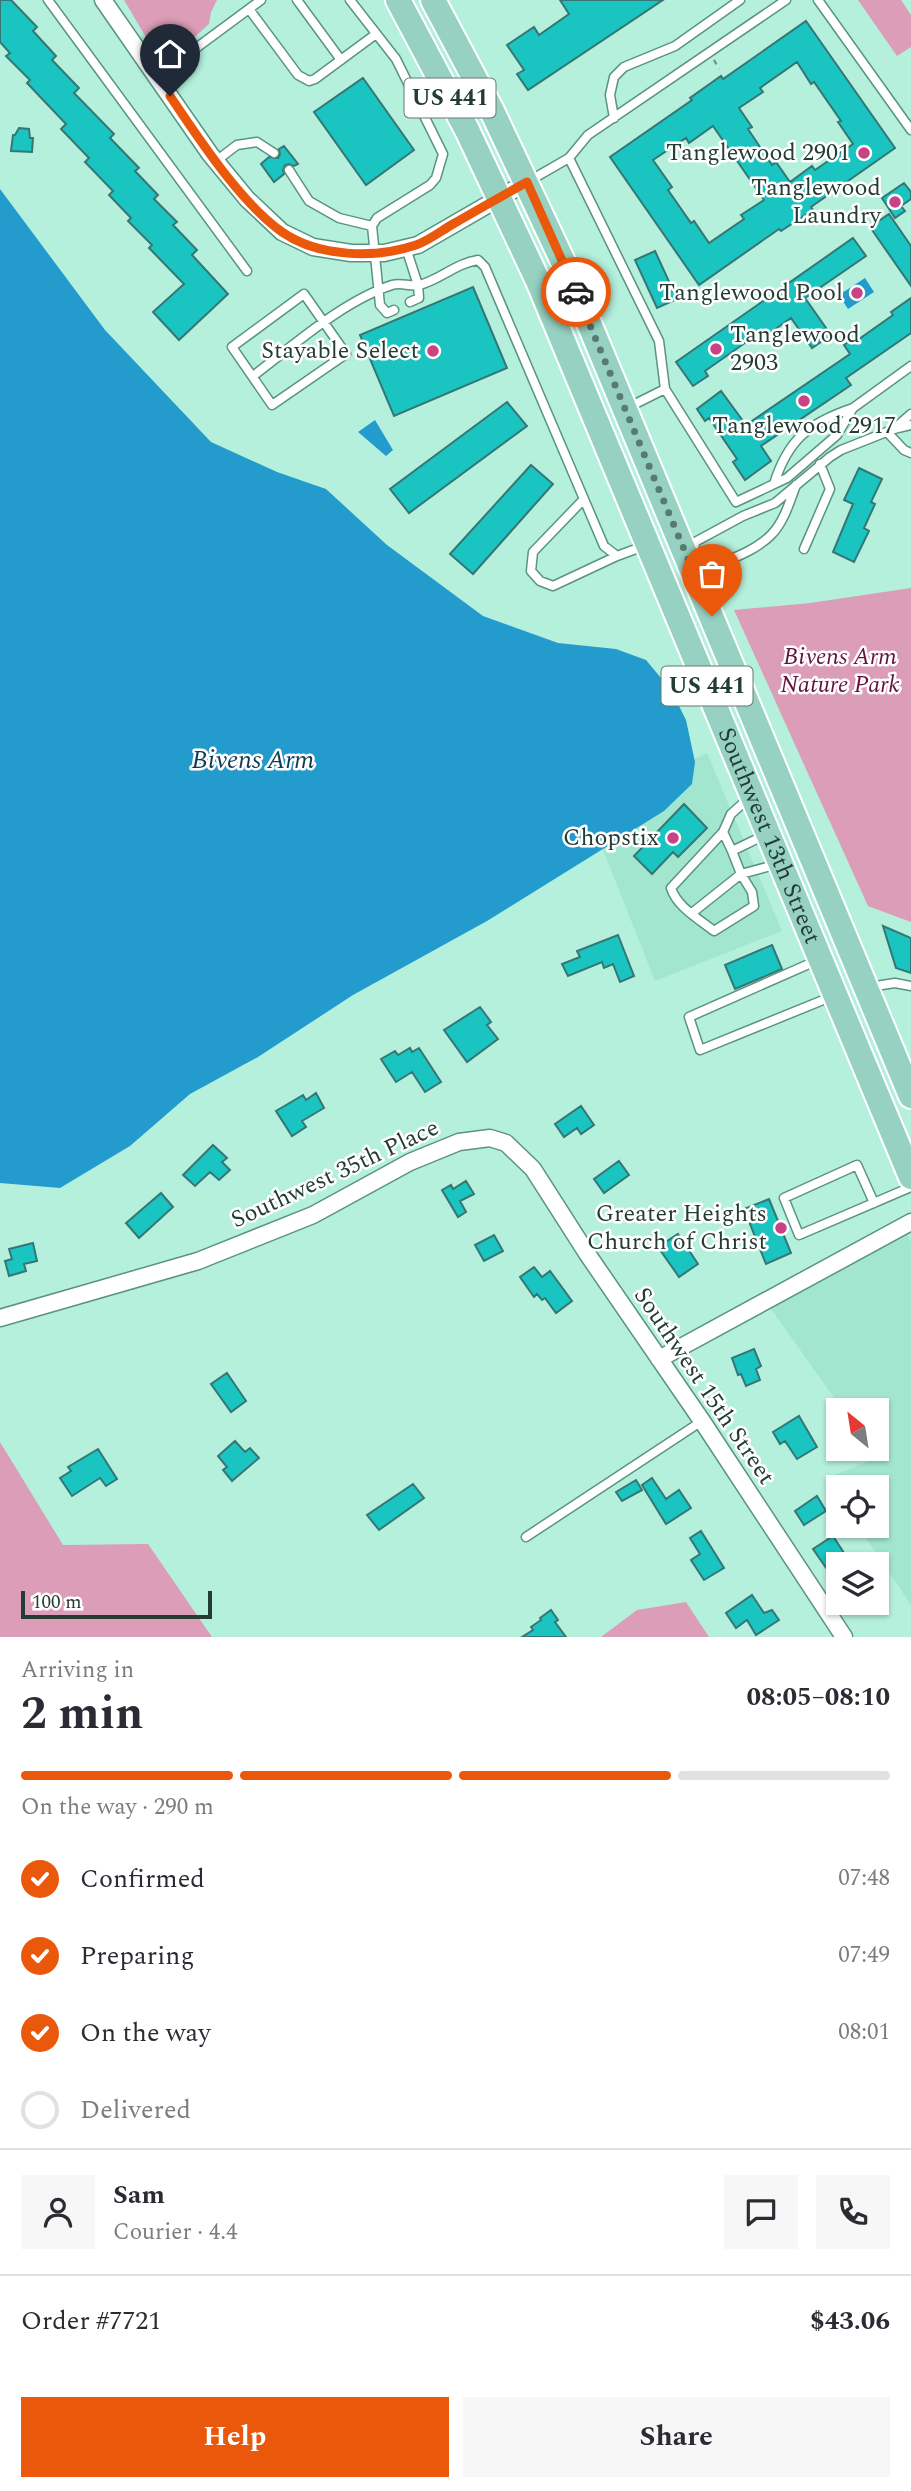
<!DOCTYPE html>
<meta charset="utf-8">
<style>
:root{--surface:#fff;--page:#f7f7f7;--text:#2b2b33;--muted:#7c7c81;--line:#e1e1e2;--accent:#ea580c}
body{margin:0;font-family:Spectral,serif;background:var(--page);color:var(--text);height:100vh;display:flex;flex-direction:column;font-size:26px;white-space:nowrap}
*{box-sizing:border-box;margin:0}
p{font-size:23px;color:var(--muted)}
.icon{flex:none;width:38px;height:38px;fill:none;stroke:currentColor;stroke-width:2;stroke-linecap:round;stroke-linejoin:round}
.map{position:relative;height:1637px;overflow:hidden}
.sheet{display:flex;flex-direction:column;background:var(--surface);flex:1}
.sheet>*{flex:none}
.needle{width:46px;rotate:330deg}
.tools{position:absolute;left:826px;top:1398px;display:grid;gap:14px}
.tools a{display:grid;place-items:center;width:63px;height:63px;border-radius:0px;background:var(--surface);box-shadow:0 2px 5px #0004;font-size:35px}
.scale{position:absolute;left:21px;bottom:18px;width:191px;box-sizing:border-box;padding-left:7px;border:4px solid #243c34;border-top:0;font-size:19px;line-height:24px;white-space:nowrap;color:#243c34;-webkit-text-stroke:5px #fff;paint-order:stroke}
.pin{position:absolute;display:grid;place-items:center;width:60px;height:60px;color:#fff;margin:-72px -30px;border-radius:50% 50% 50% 0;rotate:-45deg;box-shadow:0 0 7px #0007}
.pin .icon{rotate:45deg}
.courier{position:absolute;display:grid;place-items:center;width:70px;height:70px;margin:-35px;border:5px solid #ea580c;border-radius:50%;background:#fff;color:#222;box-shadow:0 2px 9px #0007}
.overview em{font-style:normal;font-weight:700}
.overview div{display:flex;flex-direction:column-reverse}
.overview{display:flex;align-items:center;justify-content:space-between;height:119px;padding:0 21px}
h1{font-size:46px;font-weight:700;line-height:52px}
.bar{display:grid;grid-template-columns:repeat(4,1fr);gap:10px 7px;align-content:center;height:84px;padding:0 21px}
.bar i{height:9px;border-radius:5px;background:var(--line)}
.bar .active{background:var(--accent)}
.bar p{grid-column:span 4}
.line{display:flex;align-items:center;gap:18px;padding:0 21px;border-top:2px solid var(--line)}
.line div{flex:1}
.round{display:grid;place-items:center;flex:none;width:74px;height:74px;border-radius:0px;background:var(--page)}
ol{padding:0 21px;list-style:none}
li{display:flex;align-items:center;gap:21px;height:77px}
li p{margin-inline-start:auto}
li .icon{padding:7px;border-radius:50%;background:var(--accent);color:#fff;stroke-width:4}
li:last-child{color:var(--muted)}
li i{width:38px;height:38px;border:4px solid var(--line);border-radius:50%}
.button{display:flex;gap:14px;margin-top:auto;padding:14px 21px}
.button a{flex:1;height:80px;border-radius:0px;background:var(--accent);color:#fff;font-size:28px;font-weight:700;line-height:80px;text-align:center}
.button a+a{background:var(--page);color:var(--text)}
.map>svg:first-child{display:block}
.built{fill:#a2e6d0}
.green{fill:#db9db7}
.water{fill:#239bcd}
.building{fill:#19c4c1;stroke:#367674;stroke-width:2;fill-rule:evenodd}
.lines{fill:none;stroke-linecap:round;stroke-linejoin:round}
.service-casing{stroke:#5b9381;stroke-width:11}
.minor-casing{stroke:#5b9381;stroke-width:19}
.primary-casing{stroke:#fff;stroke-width:28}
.path{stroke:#6f998b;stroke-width:2.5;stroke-dasharray:5 5;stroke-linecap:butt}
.service{stroke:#fff;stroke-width:8}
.minor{stroke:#fff;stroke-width:16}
.primary{stroke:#96d1c1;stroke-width:24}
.done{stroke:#577b6f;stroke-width:7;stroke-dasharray:0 12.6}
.route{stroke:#ea580c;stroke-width:9}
.poi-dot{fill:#c74386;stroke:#fff;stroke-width:2.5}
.labels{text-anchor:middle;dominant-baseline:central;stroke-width:5;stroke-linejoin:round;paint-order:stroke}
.shield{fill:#fff;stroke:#667671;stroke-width:2}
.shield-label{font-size:23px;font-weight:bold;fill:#243c34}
.poi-label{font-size:24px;fill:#243c34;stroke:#fff;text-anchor:end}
.park-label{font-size:24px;font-style:italic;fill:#65123f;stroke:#fff}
.street-label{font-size:24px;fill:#243c34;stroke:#fff}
.water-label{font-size:26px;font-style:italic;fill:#0f3e54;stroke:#fff}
</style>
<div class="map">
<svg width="911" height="1637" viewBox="0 0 911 1637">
<rect width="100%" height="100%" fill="#b5f0dd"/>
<path class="built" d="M707,753L782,931L655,981L594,827L687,763Z
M907,1233L911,1242V1605L858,1526H877V1488L839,1487L832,1476L876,1458L870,1449H877V1410H843L766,1302Z"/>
<path class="green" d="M124,0H217L211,12L209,24C156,73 156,52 124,0Z
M858,0H901L911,15V47L897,56Z
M911,588V922L868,906L734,610L810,603Z
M0,1442L63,1545L148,1544L212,1637H0Z
M686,1602L709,1637H601L637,1610Z"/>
<path class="water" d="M0,189L105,330L211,442L277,472L326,489L387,545L483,616L558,643L616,649L646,660L671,690L686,720L695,762L692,784L664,811L487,921L353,995L258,1057L190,1094L130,1146L60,1188L0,1183Z
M865,278L874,292L848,309L839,295Z
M375,420L393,450L386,456L358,432Z"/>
<path class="building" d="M0,0H11L37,27L33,31L56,56L52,60L79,88L74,93L114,134L110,138L139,168L135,171L158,195L154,199L177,222L173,225L197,250L192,255L228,294L179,340L153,312L184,284L149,248L152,245L128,221L131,218L109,195L113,191L85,162L89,158L61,129L66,124L27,83L30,80L6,56L10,53L0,42Z
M560,0H663L528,90L517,74L524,70L507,45L534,27L539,35L569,14Z
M806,21L895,148L811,207L813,210L781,231L779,229L699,285L610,157L692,100L690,98L721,76L723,79ZM797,62L811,84L814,82L841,121L838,122L853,144L815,170L812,166L790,182L776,162L772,165L748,129L752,127L739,108L763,92L760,88ZM713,126L764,200L741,215L744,219L709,243L694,221L691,223L668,190L672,187L653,160L686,138L689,143Z
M363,78L414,150L366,185L314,112Z
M19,128L29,129L30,138H33L32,152L11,151L13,135H15Z
M284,146L298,164L294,166L289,164L285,165L283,170L284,174L274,182L261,164L269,157L278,158L280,154L279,149Z
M904,183L911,192V199L901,206L905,211L895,218L882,198Z
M889,214L911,246V286L870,227Z
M853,238L866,256L805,298L831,335L812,348L791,318L766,336L762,331L705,371L708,376L693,386L676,362Z
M655,251L677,299L657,308L635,260Z
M473,287L507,368L394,416L360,335Z
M911,298V333L846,378L851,385L761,446L771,461L745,480L733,462L737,459L709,418L705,421L697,409L721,391L746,425L850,354L844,345L857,336L859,339L893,315L891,312Z
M507,402L527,426L409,513L390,489Z
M531,465L553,484L473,574L450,554Z
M859,468L882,479L871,502L875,504L864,528L869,531L854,562L833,552L853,504L844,500Z
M684,804L707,828L678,857L673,852L652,874L634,856Z
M883,926L911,938V973L896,968Z
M618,935L634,976L620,982L613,964L604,968L602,962L568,976L562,964L580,957L577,951Z
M772,945L782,969L735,989L725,965Z
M480,1007L491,1022L487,1025L498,1039L467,1062L444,1030Z
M410,1048L412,1052L419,1048L441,1082L425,1092L412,1072L396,1082L381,1059L395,1051L398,1055Z
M316,1093L324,1108L302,1121L306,1127L292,1136L276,1111L303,1095L306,1100Z
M581,1106L594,1125L581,1134L577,1128L564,1137L555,1124Z
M213,1145L227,1158L222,1162L230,1170L219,1180L210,1172L195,1186L183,1175Z
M619,1161L629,1175L604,1193L594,1179Z
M466,1181L474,1194L460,1201L466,1212L458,1217L442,1190L451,1185L453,1189Z
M161,1193L173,1207L139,1238L126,1223Z
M769,1199L791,1253L766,1264L744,1209Z
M678,1234L698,1264L679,1277L658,1247Z
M494,1235L503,1251L484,1261L475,1245Z
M33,1243L37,1261L24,1264L26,1271L9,1276L5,1261L12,1259L9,1249Z
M534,1267L542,1277L550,1271L572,1301L556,1313L545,1298L542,1300L537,1294L534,1297L520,1277Z
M754,1349L761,1366L756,1369L760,1380L746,1386L741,1374L738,1375L732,1358Z
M227,1373L246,1401L231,1412L211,1384Z
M799,1416L817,1447L797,1459L785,1441L780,1444L773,1432Z
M235,1441L245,1452L250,1448L259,1458L232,1481L223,1470L227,1467L218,1456Z
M98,1449L117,1479L106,1486L100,1478L72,1496L60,1478L71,1471L68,1467Z
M652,1478L666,1499L679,1490L691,1508L666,1524L642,1485Z
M636,1480L642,1490L622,1501L616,1492Z
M413,1484L424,1498L379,1530L367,1515Z
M817,1496L826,1511L804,1525L795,1511Z
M701,1531L724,1568L704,1580L691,1560L700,1554L690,1538Z
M833,1536L846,1556L827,1569L813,1549Z
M752,1595L764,1613L772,1610L779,1620L756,1635L747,1620L736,1628L726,1613Z
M551,1610L558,1620L555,1622L566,1637H522L533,1630L531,1627L541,1620L540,1618Z"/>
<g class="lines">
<g class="service-casing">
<path id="service" d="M48,0L247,271
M297,0L341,60
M350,0L396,59L443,154L436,178L430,185L377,218L372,226L380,305L387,313L394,310
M786,0L588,135L569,158L659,341L665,389L736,502L787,478L837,435L853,408L911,366
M818,0L911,130
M249,9L298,75L309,81L315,79L376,34
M157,77L261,0
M614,118L610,95L614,77L624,67L675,46L740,0
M216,161L237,145L257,142L274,153
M289,170L309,201L339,218L372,226
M529,181L569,158
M406,248L418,285L419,298L410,302
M304,294L346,354L272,405L232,347Z
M253,376C294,345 343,301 392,285C401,282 410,287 419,285C440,280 456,263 478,260L485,267L604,546L617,556L644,546
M627,408L665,389
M896,427L911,414
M887,432L904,450L911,453
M774,484C788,439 809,423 853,408
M583,500L533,552L531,571L540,581L553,586L617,556
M804,549L830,489L820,464
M694,553L695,542L743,516L775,503L830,457L841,450L894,429L911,425
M697,563L706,569C728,560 754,552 771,535C784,522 790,501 796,485
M723,832L732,851
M765,835L732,851L741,874L778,864
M692,913L741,874L752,892L754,906L714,931C699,919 677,907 671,888L723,832L731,814L750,797
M818,960L689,1017L700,1050L833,996
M869,987L895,983L911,986
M874,1203L857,1165L784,1198L799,1235L911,1187
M526,1537L702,1421"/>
</g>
<g class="minor-casing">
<path id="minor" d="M103,0L210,154L247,199L282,232L313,247L351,253H384L418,245L527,182
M0,1318L198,1261L313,1215L410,1162L459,1142L490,1138L506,1143L533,1169L586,1252L702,1421L844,1637
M659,1359L911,1222"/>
</g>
<g class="primary-casing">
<g id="primary">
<path id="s1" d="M398,0L467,130L538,281L911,1177"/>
<path d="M433,0L492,111L566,268L911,1096"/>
</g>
</g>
<path class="path" d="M714,60L719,69"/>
<use href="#service" class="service"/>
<use href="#minor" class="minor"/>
<use href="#primary" class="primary"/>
</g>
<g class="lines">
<path class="done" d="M576,292L712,616"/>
<path class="route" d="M170,96C199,139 240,202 282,232C318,257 375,259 416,245C428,241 441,231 453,224C477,210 502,196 527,182L576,292"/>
</g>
<g class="poi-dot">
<circle cx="864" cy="153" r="7"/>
<circle cx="895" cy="202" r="7"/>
<circle cx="857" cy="293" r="7"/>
<circle cx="716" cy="349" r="7"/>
<circle cx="433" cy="351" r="7"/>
<circle cx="804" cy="401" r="7"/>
<circle cx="673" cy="838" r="7"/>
<circle cx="781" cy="1228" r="7"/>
</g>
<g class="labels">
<g class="shield">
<rect x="404.5" y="78.5" width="91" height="39" rx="5"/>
<rect x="661.5" y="666.5" width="91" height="39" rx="5"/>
</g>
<g class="shield-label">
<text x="450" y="98">US 441</text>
<text x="707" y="686">US 441</text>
</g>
<g class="poi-label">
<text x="850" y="153">Tanglewood 2901</text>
<text x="881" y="188">Tanglewood<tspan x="881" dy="28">Laundry</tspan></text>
<text x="843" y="293">Tanglewood Pool</text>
<text x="730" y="335" text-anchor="start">Tanglewood<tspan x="730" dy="28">2903</tspan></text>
<text x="419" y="351">Stayable Select</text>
<text x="804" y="426" text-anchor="middle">Tanglewood 2917</text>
<text x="659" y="838">Chopstix</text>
<text x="767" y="1214">Greater Heights<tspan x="767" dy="28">Church of Christ</tspan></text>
</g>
<g class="park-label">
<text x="840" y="657">Bivens Arm<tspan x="840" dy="28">Nature Park</tspan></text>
</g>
<g class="street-label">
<text stroke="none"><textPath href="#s1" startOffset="915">Southwest 13th Street</textPath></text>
<text transform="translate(335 1174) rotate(-25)">Southwest 35th Place</text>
<text transform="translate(704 1386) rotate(56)">Southwest 15th Street</text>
</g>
<g class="water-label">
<text x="253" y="760">Bivens Arm</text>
</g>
</g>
</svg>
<div class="tools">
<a><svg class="needle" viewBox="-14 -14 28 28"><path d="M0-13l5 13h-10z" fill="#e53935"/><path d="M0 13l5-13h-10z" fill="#7c7c81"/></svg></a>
<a><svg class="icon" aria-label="locate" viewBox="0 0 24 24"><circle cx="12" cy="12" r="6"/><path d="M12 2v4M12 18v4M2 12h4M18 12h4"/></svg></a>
<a><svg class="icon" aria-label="layers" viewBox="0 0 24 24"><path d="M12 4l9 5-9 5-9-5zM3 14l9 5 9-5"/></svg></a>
</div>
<div class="scale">100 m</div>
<div class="pin" style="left:712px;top:616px;background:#ea580c"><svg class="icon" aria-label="bag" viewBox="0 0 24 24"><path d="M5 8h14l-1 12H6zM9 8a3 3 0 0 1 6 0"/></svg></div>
<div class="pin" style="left:170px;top:96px;background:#1f2937"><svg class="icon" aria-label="home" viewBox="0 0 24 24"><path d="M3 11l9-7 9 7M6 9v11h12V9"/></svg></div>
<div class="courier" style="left:576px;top:292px"><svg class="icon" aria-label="car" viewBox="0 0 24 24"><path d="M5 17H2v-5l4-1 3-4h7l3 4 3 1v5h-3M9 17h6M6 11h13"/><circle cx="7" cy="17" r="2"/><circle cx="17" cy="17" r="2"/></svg></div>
</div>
<section class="sheet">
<div class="overview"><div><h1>2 min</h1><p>Arriving in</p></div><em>08:05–08:10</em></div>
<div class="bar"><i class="active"></i><i class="active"></i><i class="active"></i><i></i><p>On the way · 290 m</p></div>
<ol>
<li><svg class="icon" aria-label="check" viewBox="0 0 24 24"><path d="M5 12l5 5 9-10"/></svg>Confirmed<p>07:48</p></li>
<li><svg class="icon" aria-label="check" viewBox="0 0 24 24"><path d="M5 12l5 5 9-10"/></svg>Preparing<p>07:49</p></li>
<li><svg class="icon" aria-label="check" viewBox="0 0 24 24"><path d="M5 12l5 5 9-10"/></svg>On the way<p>08:01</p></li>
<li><i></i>Delivered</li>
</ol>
<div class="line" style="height:126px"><a class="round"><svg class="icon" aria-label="person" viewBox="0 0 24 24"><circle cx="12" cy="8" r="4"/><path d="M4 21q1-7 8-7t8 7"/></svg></a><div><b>Sam</b><p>Courier · 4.4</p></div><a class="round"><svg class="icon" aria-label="chat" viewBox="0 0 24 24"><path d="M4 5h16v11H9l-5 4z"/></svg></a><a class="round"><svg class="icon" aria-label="phone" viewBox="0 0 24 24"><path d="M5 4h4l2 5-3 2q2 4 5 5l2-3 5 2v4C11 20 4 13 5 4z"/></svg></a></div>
<div class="line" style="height:91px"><div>Order #7721</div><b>$43.06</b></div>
<div class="button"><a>Help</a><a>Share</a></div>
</section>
